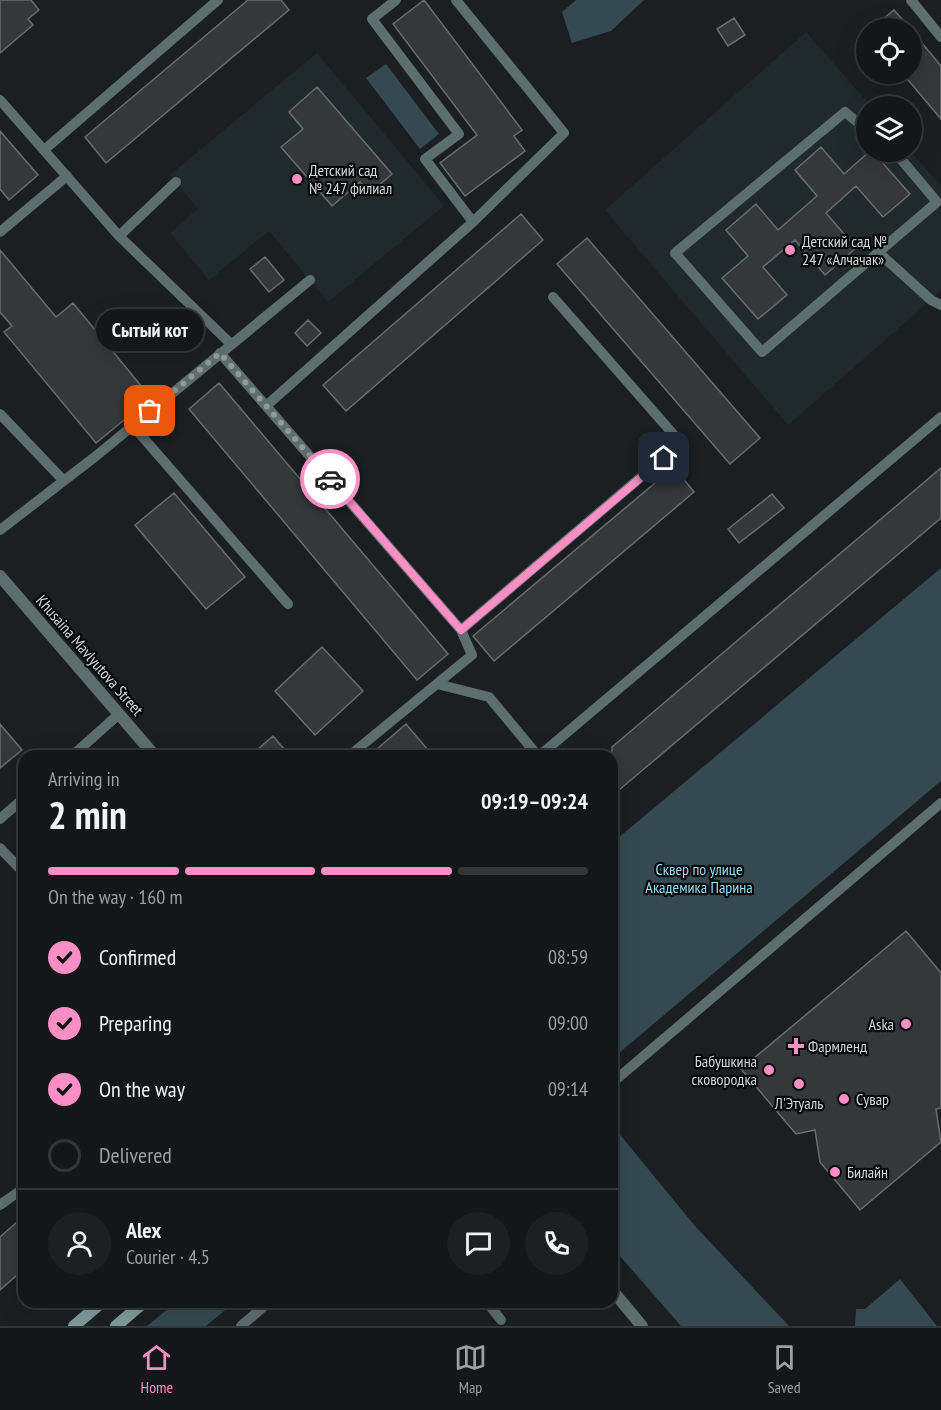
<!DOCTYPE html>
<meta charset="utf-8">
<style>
:root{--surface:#141719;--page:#1d2022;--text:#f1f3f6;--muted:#9d9fa2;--line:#333638;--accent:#fb8fc5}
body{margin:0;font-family:"PT Sans Narrow",sans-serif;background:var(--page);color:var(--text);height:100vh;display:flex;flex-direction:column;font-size:22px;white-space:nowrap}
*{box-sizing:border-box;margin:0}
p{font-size:20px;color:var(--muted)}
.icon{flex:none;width:33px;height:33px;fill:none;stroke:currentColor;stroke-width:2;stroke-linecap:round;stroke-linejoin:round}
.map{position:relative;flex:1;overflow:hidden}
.details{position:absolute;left:18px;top:750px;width:600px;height:558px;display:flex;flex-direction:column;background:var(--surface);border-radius:18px;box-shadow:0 6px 24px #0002,0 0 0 2px var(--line)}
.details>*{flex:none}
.fabs{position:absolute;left:856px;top:18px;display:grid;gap:12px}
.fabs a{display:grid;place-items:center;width:66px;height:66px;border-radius:50%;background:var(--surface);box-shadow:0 6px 24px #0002,0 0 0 2px var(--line);font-size:30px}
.pin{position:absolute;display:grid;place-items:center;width:51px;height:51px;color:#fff;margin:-26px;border-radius:12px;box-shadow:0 3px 9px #0006}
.courier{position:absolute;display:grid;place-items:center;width:60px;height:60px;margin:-30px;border:4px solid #fb8fc5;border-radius:50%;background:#fff;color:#222;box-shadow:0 2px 8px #0007}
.bubble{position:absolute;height:42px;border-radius:21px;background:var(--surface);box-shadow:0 6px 24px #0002,0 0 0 2px var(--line);font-size:20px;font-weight:700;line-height:42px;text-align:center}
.overview em{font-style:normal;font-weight:700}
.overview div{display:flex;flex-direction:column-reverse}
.overview{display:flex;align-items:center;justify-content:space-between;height:102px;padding:0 30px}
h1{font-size:39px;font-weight:700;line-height:45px}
.bar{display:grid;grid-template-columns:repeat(4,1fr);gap:9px 6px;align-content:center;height:72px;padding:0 30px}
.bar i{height:8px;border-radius:4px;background:var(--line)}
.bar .current{background:var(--accent)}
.bar p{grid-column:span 4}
.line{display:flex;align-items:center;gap:15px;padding:0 30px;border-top:2px solid var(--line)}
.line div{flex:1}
.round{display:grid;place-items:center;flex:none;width:63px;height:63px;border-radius:32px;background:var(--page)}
ol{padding:0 30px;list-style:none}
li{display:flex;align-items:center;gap:18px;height:66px}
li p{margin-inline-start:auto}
li .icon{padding:6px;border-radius:50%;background:var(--accent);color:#111;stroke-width:4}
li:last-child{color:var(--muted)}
li i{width:33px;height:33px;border:3px solid var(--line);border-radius:50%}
.menu{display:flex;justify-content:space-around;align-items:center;height:84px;border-top:2px solid var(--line);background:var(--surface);font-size:16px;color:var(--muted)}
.menu a{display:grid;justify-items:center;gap:3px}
.menu .current{color:var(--accent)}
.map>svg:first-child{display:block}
.built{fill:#202a2d}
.green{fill:#344951}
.building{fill:#35383b;stroke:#696d70;stroke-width:1.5}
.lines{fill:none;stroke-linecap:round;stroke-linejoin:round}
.service{stroke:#5d6e6f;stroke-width:10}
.tertiary{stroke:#5d6e6f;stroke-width:12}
.secondary{stroke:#809c9d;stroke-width:12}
.done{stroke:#949798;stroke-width:6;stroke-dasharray:0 10.8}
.route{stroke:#fb8fc5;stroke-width:8}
.poi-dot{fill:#fb8fc5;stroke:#070909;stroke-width:2}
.labels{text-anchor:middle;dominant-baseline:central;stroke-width:4.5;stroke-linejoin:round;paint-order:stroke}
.poi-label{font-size:16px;fill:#d5d7d8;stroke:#070909;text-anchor:start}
.street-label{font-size:16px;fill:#d5d7d8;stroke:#070909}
.park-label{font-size:16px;fill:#99dcf6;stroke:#070909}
</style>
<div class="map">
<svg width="941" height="1326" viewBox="0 0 941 1326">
<rect width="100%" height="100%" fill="#1b1f21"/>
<path class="built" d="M806,32L871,106H867V152H911L941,186V291L788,425L605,210Z
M317,53L444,206L328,302L269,231L209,280L170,233L198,209L170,175Z"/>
<path class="green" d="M576,0H644L611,31L572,43L562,12Z
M386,64L439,134L420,149L366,78Z
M941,568V781L612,1059V843Z
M612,1125L695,1226L789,1326H681L612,1247Z
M900,1279L937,1326H855L856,1309H865Z
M176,1302H235L206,1326H147Z"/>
<path class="building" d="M0,0H31L39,10L28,19L33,25L0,53Z
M248,0H281L289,10L106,163L85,137Z
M424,0L522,130L514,136L525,151L465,196L440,163L477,135L393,24Z
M894,10L910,28H872Z
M734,18L745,35L728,46L717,29Z
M912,31L941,66V119L903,74H912Z
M317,87L392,174L370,193L360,182L332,206L281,147L303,129L289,112Z
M0,131L38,175L9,200L0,189Z
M821,147L844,174L869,152H873L910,194L883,217L856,186L826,213L856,248L825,275L795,240L763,267L787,295L758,319L722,278L748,256L726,230L756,204L778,230L817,196L795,170Z
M521,214L543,240L346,411L323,385Z
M587,238L760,438L730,464L557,264Z
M0,250L56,317L73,303L151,398L96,443L4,332L12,326L0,312Z
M265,257L284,280L269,292L250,269Z
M308,320L321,333L307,346L295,333Z
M219,383L448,654L417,680L189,409Z
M674,467L694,492L494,661L473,636Z
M941,468V518L612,796V747Z
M174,493L245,577L206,609L135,525Z
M772,494L784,508L739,543L728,529Z
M322,647L363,691L315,735L275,691Z
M0,724L22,750L0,768Z
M406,724L433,756H369Z
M273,736L284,749L275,756H250Z
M906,931L941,973V1108L936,1109L941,1142L860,1210L820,1162L815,1130L796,1134L741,1069Z
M24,1216V1269L0,1290V1237Z"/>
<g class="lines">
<path class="service" d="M396,0L372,19L459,134L425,159L473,222
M911,0L941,37
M0,100L119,236L231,344
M867,130L845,112L675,253L762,352L937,202L895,152
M44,150L218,0
M0,232L67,176
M119,236L176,182
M878,252L931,300L941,305
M220,353L461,630L472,655L349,756
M266,406L473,222L564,133L456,0
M0,414L64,481
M133,426L288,604
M0,530L96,456L310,280
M461,630L681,443L553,297
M437,684L489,697L538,756
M72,756L119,714
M539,756L941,417
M0,819L24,798
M0,848L24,873
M612,1083L941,803
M0,1205L24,1188
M487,1302L501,1320
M241,1326L269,1302"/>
<path class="tertiary" d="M0,576L155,756
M612,1290L642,1326"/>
<path class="secondary" d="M74,1326L102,1302
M116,1326L144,1302"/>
</g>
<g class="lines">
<path class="done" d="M150,411L220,353L330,479"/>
<path class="route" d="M330,479L461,630L664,458"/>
</g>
<g class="poi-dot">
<circle cx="297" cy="179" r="6"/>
<circle cx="790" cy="250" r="6"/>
<circle cx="906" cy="1024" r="6"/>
<path d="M793 1037h6v6h6v6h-6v6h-6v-6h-6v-6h6z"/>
<circle cx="769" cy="1070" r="6"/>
<circle cx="799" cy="1084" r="6"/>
<circle cx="844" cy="1099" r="6"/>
<circle cx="835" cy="1172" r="6"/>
</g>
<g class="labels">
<g class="poi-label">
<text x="309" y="170">Детский сад<tspan x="309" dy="18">№ 247 филиал</tspan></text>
<text x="802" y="241">Детский сад №<tspan x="802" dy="18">247 «Алчачак»</tspan></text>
<text x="894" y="1024" text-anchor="end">Aska</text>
<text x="808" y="1046">Фармленд</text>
<text x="757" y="1061" text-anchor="end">Бабушкина<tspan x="757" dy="18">сковородка</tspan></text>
<text x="856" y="1099">Сувар</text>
<text x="799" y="1103" text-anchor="middle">Л'Этуаль</text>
<text x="847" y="1172">Билайн</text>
</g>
<g class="street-label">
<text transform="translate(90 655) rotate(49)">Khusaina Mavlyutova Street</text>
</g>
<g class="park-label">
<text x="699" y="869">Сквер по улице<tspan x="699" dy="18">Академика Парина</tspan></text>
</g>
</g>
</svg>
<div class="fabs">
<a><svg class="icon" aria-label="locate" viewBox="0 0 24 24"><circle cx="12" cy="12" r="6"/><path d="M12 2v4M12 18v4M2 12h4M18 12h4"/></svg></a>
<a><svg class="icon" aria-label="layers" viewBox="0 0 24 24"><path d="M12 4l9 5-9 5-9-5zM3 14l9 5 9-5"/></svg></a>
</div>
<div class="pin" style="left:150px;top:411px;background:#ea580c"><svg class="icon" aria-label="bag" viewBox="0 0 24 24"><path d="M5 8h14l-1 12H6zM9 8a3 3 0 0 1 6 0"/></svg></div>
<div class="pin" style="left:664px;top:458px;background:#1f2937"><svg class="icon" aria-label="home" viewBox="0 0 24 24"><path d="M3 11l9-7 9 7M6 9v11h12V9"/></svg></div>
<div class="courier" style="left:330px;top:479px"><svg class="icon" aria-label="car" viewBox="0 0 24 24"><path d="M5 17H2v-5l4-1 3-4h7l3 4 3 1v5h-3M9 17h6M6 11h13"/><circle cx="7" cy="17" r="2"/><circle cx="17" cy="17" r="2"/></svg></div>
<div class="bubble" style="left:96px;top:309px;width:108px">Сытый кот</div>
<section class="details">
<div class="overview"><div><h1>2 min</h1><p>Arriving in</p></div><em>09:19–09:24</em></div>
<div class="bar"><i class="current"></i><i class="current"></i><i class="current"></i><i></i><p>On the way · 160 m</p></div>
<ol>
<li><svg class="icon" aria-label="check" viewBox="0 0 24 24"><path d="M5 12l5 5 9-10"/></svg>Confirmed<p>08:59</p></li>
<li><svg class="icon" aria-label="check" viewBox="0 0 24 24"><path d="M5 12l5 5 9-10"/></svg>Preparing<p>09:00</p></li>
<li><svg class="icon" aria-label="check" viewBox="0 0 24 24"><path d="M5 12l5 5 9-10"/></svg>On the way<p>09:14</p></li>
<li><i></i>Delivered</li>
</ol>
<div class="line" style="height:108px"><a class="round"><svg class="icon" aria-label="person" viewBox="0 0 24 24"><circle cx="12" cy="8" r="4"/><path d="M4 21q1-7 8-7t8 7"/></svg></a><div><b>Alex</b><p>Courier · 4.5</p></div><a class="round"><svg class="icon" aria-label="chat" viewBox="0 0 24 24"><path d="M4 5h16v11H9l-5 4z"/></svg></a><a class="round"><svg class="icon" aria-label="phone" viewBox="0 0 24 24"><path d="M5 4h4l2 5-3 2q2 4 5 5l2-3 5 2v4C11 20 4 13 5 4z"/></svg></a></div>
</section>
</div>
<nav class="menu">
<a class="current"><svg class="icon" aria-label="home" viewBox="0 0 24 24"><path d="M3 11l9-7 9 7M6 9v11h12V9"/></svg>Home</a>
<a><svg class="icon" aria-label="map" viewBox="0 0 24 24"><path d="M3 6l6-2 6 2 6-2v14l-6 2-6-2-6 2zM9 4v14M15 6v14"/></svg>Map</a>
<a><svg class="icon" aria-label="saved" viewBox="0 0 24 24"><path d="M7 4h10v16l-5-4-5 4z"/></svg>Saved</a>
</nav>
